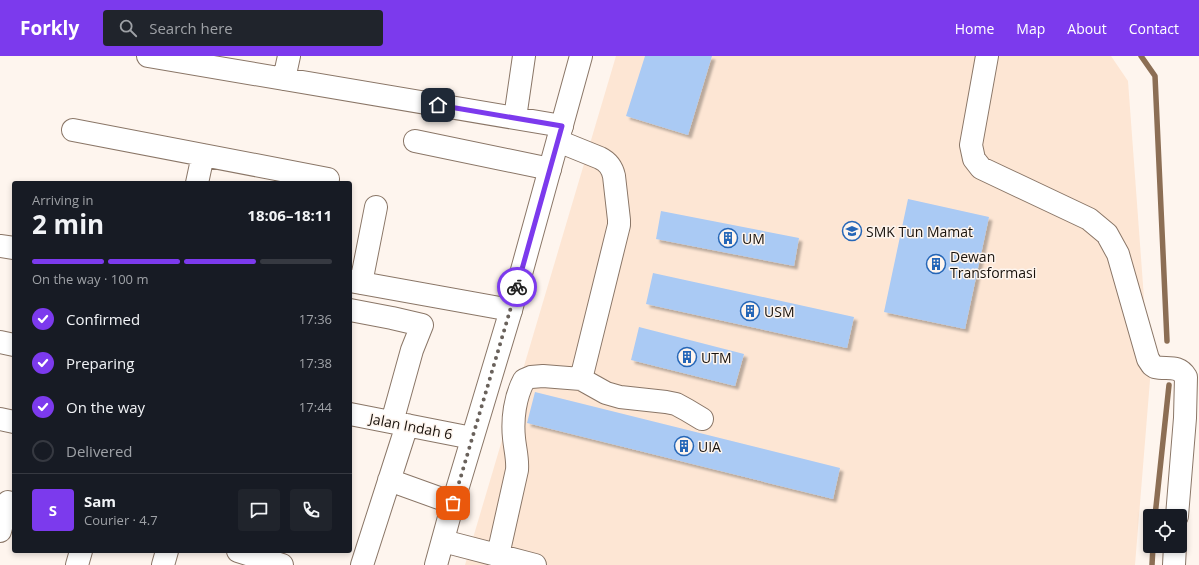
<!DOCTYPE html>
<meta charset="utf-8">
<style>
:root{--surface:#171b24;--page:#20242c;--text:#f1f3f6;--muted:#9ea1a6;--line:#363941;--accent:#7c3aed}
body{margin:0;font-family:"Open Sans",sans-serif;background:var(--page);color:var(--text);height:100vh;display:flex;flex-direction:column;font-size:15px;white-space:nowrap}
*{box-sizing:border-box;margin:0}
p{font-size:13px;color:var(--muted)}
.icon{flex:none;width:22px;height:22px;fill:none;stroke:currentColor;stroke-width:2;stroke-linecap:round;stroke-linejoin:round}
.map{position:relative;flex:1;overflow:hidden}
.panel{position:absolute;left:12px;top:125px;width:340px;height:372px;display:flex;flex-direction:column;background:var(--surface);border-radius:4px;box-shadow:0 2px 6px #0003}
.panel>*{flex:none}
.tools{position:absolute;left:1143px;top:453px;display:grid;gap:8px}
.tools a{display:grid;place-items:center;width:44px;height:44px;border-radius:4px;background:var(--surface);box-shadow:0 2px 6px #0003;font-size:20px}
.pin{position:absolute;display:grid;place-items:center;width:34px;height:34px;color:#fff;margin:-17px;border-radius:8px;box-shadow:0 2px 6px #0006}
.courier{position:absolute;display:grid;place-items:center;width:40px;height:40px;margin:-20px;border:3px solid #7c3aed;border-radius:50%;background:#fff;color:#222;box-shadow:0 1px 5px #0007}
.summary em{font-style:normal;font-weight:700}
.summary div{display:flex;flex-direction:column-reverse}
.summary{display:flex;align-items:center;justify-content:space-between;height:68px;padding:0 20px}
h1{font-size:26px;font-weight:700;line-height:30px}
.bar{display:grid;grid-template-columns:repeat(4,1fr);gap:6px 4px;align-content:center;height:48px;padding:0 20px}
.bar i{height:5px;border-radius:3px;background:var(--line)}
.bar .current{background:var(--accent)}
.bar p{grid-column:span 4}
.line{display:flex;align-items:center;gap:10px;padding:0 20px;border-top:1px solid var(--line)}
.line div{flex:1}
.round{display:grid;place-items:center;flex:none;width:42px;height:42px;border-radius:4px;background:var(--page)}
ol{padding:0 20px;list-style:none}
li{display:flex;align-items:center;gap:12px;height:44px}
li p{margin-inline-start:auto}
li .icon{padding:4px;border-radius:50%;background:var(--accent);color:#fff;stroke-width:4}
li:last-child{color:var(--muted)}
li i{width:22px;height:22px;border:2px solid var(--line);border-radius:50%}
header{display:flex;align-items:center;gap:24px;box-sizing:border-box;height:56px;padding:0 20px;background:var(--accent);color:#fff}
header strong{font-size:19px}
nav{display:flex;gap:22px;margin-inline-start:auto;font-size:14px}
.search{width:280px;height:36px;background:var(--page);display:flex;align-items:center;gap:10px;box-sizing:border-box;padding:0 14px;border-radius:4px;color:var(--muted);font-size:15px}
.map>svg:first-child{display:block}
.built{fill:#fde6d4}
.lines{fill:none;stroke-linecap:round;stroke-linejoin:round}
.stream{stroke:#8c6e54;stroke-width:5.5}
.building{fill:#aacaf4;filter:url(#shadow)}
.minor-casing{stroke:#8a7667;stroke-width:24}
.highway-casing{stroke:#8a7667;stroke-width:24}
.minor{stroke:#fff;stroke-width:22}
.highway{stroke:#fff;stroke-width:22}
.done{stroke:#69615b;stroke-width:4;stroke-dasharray:0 7.2}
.route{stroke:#7c3aed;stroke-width:5}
.labels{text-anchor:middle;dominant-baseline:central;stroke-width:3;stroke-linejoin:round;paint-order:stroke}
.poi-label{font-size:14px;fill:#19120c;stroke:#fef5ee;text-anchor:start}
.street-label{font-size:14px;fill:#19120c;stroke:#fef5ee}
</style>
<header>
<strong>Forkly</strong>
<div class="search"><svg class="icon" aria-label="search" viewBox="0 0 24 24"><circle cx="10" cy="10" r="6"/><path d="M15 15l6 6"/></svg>Search here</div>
<nav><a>Home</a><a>Map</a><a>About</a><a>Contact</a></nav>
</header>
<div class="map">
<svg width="1199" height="509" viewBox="0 0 1199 509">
<defs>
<filter id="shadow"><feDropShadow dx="3.5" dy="3.5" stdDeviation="1" flood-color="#0004"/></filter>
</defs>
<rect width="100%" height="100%" fill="#fef5ee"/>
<path class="built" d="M616,0H1111L1128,25L1150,324L1135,509H465Z"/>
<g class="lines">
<path class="stream" d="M1141,0L1155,20L1167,285
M1155,460L1169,329
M1152,509L1153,490"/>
</g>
<path class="building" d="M645,0H712L688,79L626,60Z
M908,143L989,161L965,273L884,256Z
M661,155L799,182L794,210L656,183Z
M653,217L854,261L847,292L646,248Z
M639,271L744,298L735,330L631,304Z
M535,336L840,412L833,443L527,367Z"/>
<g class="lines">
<g class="minor-casing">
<path id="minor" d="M148,0L562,70
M987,0L971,89L974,103L981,112L1089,163L1107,178L1118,198L1148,303L1152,309L1155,311C1167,314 1178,308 1186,321L1185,362L1177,460
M284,23L289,0
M515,62L524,0
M73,74L328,123
M415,85L550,113
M558,85L600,102C608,106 612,111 614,120L619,164V169L581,323
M197,127L203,99
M0,190L14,192
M350,225L511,254
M361,227L376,151
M350,254L392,262L422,269L412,294L392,366
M0,286L14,289
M350,358L472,382
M0,363L14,366
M389,424L453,447
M0,475L8,446
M443,485L535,509
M238,495L282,509
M498,499L517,414C518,403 515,393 514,382C512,363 515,341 524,324L531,321L543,320L581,323L606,337L620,341L666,346L676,348L687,354L702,363
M77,509L81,495
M163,509L167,495
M362,509L407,369
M1174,509L1175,490"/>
</g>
<g class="highway-casing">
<path id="highway" d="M436,509L453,447L511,254L581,0"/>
</g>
<use href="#minor" class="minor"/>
<use href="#highway" class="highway"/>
</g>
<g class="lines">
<path class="done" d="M453,447L517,231"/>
<path class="route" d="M438,49L562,70L517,231"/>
</g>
<defs>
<g id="school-ring" transform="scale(1)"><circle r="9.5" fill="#fef5ee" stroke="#2566b7" stroke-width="1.5"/><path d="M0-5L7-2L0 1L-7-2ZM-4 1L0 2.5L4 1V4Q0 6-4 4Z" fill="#2566b7"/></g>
<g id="building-ring" transform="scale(1)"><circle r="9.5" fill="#fef5ee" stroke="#2566b7" stroke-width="1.5"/><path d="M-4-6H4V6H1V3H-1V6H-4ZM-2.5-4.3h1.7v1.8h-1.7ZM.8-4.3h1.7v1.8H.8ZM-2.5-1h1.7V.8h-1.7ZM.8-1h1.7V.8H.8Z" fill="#2566b7"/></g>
</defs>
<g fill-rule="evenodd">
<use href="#school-ring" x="852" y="175"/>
<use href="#building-ring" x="728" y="182"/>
<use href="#building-ring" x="936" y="208"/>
<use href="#building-ring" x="750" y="255"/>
<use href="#building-ring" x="687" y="301"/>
<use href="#building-ring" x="684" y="390"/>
</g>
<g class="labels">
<g class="poi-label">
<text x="866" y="175">SMK Tun Mamat</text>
<text x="742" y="182">UM</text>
<text x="950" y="200">Dewan<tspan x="950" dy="16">Transformasi</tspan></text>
<text x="764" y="255">USM</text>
<text x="701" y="301">UTM</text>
<text x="698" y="390">UIA</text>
</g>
<g class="street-label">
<text transform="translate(411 370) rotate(11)">Jalan Indah 6</text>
</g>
</g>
</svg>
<div class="tools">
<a><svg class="icon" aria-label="locate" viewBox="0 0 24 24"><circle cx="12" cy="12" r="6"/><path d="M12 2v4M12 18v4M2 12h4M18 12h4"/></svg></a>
</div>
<div class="pin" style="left:453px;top:447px;background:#ea580c"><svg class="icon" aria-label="bag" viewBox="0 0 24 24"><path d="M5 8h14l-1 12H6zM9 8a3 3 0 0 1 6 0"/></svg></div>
<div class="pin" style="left:438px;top:49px;background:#1f2937"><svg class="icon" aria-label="home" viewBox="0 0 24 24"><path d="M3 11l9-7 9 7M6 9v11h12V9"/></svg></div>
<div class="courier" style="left:517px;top:231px"><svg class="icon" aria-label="bike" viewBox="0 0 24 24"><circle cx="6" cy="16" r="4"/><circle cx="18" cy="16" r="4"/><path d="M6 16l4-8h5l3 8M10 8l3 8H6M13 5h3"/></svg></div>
<section class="panel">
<div class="summary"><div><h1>2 min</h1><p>Arriving in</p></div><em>18:06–18:11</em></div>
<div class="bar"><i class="current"></i><i class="current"></i><i class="current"></i><i></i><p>On the way · 100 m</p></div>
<ol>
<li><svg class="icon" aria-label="check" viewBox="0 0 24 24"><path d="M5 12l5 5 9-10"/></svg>Confirmed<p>17:36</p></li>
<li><svg class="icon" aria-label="check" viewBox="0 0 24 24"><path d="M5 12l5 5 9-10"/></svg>Preparing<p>17:38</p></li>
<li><svg class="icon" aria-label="check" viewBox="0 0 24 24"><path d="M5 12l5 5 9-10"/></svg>On the way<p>17:44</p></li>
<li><i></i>Delivered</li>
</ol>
<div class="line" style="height:72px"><b class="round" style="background:var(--accent);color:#fff">S</b><div><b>Sam</b><p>Courier · 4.7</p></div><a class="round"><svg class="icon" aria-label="chat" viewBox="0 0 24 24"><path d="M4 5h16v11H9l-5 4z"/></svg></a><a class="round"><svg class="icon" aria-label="phone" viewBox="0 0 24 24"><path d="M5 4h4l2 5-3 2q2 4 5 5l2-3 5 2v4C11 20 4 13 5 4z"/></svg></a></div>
</section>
</div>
